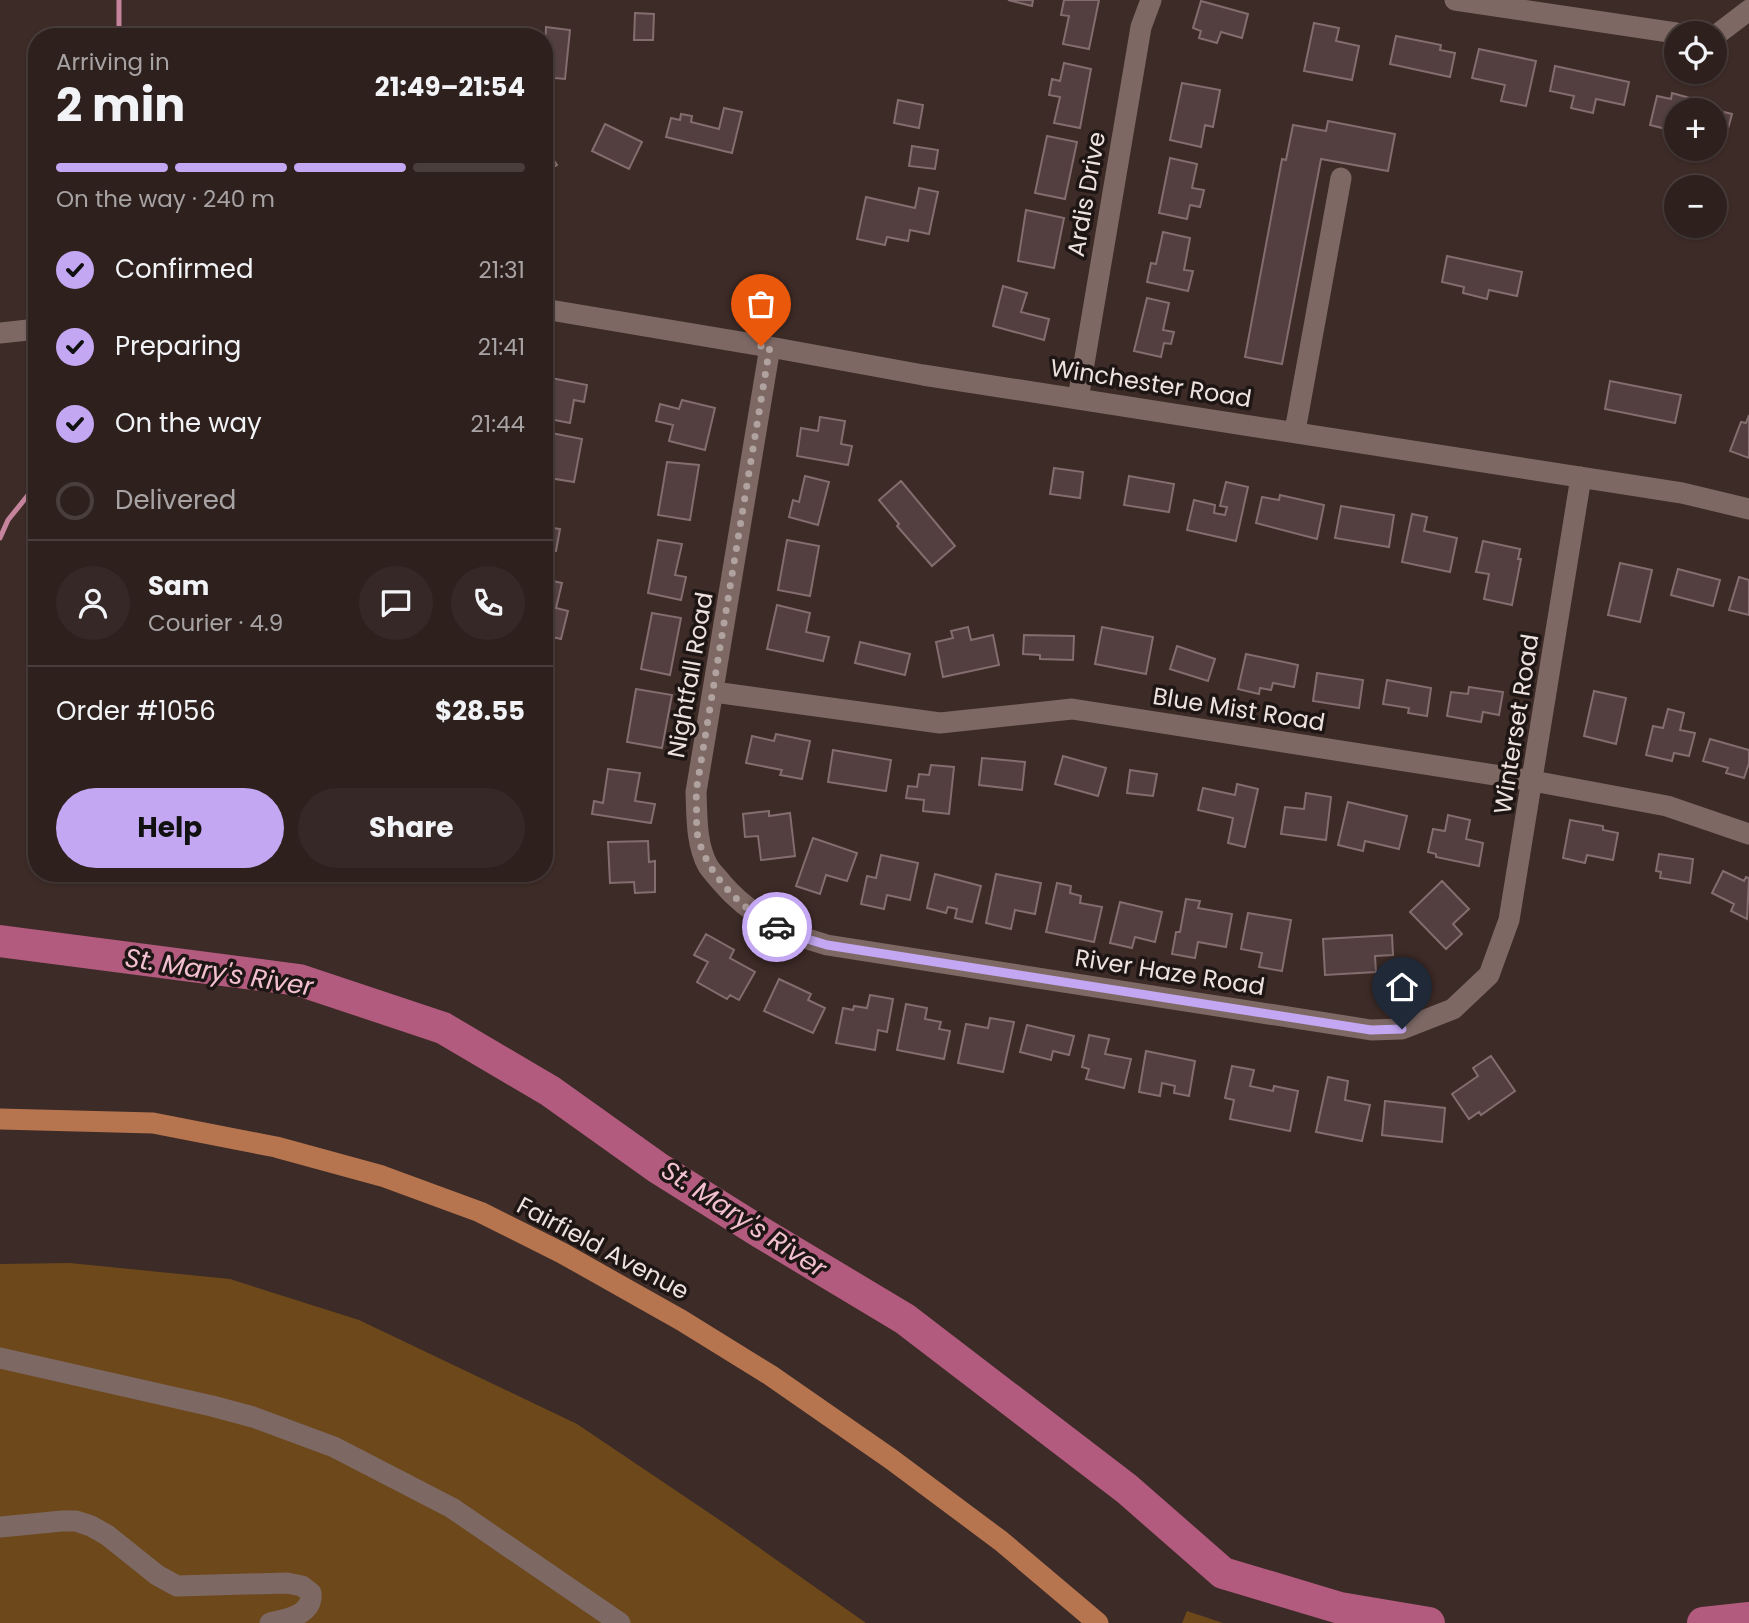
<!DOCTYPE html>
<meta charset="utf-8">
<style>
:root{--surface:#2e201d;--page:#362826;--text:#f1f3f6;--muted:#a7a3a4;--line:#493e3b;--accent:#c3a7f2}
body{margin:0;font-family:Poppins,sans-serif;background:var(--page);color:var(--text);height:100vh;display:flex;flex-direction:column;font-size:26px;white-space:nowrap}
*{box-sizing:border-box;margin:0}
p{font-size:23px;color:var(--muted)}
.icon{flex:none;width:38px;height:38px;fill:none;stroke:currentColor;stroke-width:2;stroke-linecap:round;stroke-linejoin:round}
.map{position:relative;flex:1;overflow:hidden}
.sheet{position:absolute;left:28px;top:28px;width:525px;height:854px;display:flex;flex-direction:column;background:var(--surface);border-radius:28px;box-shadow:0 2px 5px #0004,0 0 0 2px var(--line)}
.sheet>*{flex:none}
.controls{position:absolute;left:1664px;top:21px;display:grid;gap:14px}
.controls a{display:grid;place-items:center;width:63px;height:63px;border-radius:50%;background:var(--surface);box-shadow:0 2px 5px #0004,0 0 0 2px var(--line);font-size:35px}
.pin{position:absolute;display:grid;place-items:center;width:60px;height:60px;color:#fff;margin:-72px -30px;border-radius:50% 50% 50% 0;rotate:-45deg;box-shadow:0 0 7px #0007}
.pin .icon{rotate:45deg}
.courier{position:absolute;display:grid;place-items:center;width:70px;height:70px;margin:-35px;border:5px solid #c3a7f2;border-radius:50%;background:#fff;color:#222;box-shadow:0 2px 9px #0007}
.overview em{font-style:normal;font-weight:700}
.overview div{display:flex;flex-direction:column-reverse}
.overview{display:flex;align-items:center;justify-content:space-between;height:119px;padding:0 28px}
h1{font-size:46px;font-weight:700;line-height:52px}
.bar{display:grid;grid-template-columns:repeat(4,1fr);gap:10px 7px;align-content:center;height:84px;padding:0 28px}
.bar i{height:9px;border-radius:5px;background:var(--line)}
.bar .current{background:var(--accent)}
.bar p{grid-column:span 4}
.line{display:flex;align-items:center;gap:18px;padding:0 28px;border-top:2px solid var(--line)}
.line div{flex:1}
.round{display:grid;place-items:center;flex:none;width:74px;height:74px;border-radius:37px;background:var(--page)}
ol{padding:0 28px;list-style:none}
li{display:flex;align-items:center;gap:21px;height:77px}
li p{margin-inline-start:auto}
li .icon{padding:7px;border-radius:50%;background:var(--accent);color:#111;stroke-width:4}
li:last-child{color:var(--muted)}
li i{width:38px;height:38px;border:4px solid var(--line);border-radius:50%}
.button{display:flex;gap:14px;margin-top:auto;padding:14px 28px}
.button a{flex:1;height:80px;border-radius:42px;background:var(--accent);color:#111;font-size:28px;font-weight:700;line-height:80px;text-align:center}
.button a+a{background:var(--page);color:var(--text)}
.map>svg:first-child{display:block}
.green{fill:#6c481b}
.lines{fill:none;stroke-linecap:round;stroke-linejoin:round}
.stream{stroke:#c5849c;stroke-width:5}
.river{stroke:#b35b7f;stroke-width:32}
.building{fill:#533f40;stroke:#836d6e;stroke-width:2}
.minor{stroke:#7d6864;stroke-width:21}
.major{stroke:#b7754f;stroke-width:21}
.done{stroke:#b0a29f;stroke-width:7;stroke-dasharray:0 12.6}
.route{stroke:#c3a7f2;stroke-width:9}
.labels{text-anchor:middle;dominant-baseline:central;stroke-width:7;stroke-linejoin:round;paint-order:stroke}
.street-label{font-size:24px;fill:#eee2df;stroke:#1e1614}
.water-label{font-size:26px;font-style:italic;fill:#f2c0d1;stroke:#1e1614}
</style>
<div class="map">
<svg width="1749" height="1623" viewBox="0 0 1749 1623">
<rect width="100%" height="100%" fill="#3d2b27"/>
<path class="green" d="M70,1263L230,1279L359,1320L577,1424L727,1525L866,1623H0V1264Z
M1187,1611L1223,1623H1182Z"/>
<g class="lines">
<path class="stream" d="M119,37V0
M0,538L8,520L37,484"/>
<path class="river" d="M0,941L299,980L443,1028L550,1091L658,1168L760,1232L905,1319L1127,1489L1223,1573L1340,1608L1429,1623
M1703,1623L1749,1618"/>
</g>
<path class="building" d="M1008,0H1033L1032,6Z
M1064,0H1099L1089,49L1063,44L1069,16L1061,15Z
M1201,1L1248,14L1242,38L1221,32L1217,43L1199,38L1201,31L1193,28Z
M635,13L654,14L653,40H634Z
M1314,23L1339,28L1336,41L1359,46L1352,80L1304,71Z
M546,27L570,30L565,79L544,77Z
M1396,36L1441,45L1440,50L1455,53L1450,77L1390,64Z
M1479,49L1536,61L1526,106L1501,101L1505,85L1472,78Z
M1064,63L1091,69L1080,128L1054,123L1060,97L1049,95L1052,79L1060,81Z
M1555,66L1629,82L1624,105L1596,99L1593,113L1571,108L1574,96L1550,91Z
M1182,83L1220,90L1213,127L1205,125L1201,147L1170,140Z
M1672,93L1697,100L1696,105L1732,114L1726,136L1715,134V110H1676V124H1673L1670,135L1664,134L1666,129L1650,125L1657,96L1671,99Z
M898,100L923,105L919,128L894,123Z
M724,108L742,112L732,153L666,137L671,118L680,120L681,114L692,116L691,122L719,129Z
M1328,121L1395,134L1388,171L1321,159L1282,364L1245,357L1282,159L1286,160L1293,125L1326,131Z
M605,124L642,142L629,169L592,151Z
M1047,136L1077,142L1065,199L1035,193Z
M544,146L557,165L544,173Z
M912,146L938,150L935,169L909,166Z
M1170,158L1197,164L1192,188L1204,190L1200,207L1190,205L1187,219L1159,213Z
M919,188L938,192L929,234L910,230L908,241L887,237L885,245L857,239L866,197L915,208Z
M1026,210L1064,218L1054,268L1018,261Z
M1163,232L1190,238L1184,270L1193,271L1188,291L1147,282L1151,263L1156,264Z
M1447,256L1522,272L1517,296L1489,290L1487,299L1463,293L1464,287L1442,282Z
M1003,286L1027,293L1021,312L1049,319L1044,340L993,326Z
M1147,298L1169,303L1163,330L1174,332L1171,344L1164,343L1161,357L1134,351Z
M546,377L587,385L584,402L574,400L570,423L544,418Z
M1610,381L1681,395L1675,423L1605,409Z
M682,400L715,408L705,450L669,441L673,425L656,421L660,404L679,409Z
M1749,415V458L1730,451L1741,422L1746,423Z
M820,417L845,421L841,444L852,446L848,465L797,456L801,428L818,431Z
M546,432L582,439L574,482L549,478L546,490L544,489Z
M667,462L699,465L690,520L658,515Z
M1054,468L1083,472L1080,498L1050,494Z
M805,476L829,482L818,525L789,517L793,500L799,502Z
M1129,476L1174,484L1169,512L1124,505Z
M901,481L955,546L932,566L897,526L899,524L879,500Z
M1226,482L1248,487L1236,541L1187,530L1194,500L1215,505L1214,513L1225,515L1227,507L1220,506Z
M1280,495L1324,505L1317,539L1256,523L1262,497L1279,500Z
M544,506L551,507L547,527L560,529L556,551L546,550L544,559Z
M1341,506L1394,515L1389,547L1335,538Z
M1412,514L1427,517L1424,531L1457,538L1450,572L1402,562Z
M658,540L682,544L675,575L686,577L681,600L648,593Z
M787,540L819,546L810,596L778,590Z
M1483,541L1520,549L1518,559H1521L1512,605L1484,599L1489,574L1476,572Z
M1620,563L1652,570L1640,622L1608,615Z
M1678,569L1720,580L1713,606L1671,595Z
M1739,577L1749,580V615L1729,610Z
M544,579L562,583L556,608L568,611L561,639L544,635Z
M777,605L810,613L806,632L829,637L823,661L767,649Z
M652,613L681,618L670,675L641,669Z
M968,627L971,640L993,635L999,665L943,677L936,642L953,638L951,631Z
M1102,627L1153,637L1146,674L1095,664Z
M1024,635L1074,636L1073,660L1040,659V655L1023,654Z
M860,642L910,654L905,675L855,663Z
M1177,646L1215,659L1208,681L1170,669Z
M1246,654L1298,665L1294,687L1273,683L1271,690L1260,688L1259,694L1238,689Z
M1317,673L1363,680L1359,708L1313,701Z
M1387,680L1431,688L1427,716L1408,713L1409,708L1383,704Z
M1469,687L1503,692L1499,715L1483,712L1481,722L1447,716L1451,692L1468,694Z
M636,689L672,695L662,748L627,742Z
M1594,691L1626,698L1616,744L1584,736Z
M1668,709L1684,713L1680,730L1695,733L1689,756L1674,753L1672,761L1646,755L1653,726L1663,728Z
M776,734L810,741L802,779L780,775L782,770L746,763L752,736L774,741Z
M1710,739L1749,750V763L1744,778L1726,773L1728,768L1703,761Z
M833,750L891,760L886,791L828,782Z
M1063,756L1106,768L1098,796L1055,784Z
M982,758L1025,762L1022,790L979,785Z
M931,765L954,767L949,814L923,811L924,800L906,798L908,786L917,787L919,774L929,775Z
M608,769L640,773L635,801L655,804L651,823L592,814L594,801L603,803Z
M1130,770L1157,774L1153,796L1127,793Z
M1237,784L1258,789L1245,847L1228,843L1233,818L1198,810L1203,788L1235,795Z
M1306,793L1331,797L1326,840L1281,834L1285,807L1304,809Z
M1348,802L1407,816L1399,849L1365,841L1363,851L1338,845Z
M769,811V816L790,813L795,856L761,860L758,836L745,837L743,814Z
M1448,815L1470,820L1466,839L1483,843L1479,866L1436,857V854L1428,852L1433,829L1445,831Z
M1570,820L1603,826V830L1618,833L1613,860L1587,855L1585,863L1563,858Z
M813,838L857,853L847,881L826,875L820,894L796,886Z
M648,841L649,862L655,861V892L635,893L634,882L610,883L608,842Z
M1659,854L1693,859L1690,883L1660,878L1661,872L1656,871Z
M881,855L918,863L910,900L887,895L884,909L861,904L867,876L876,878Z
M1723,871L1744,881L1746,877L1749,878L1747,919L1731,911L1734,904L1712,893Z
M935,874L981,886L972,922L955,918L957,909L948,907L946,913L927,908Z
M996,874L1041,883L1035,914L1015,910L1011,929L986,923Z
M1442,881L1469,909L1453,924L1462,934L1446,949L1410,912Z
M1057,883L1071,886L1070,893L1081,896L1080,903L1102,907L1094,942L1046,932Z
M1186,899L1200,901L1198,908L1232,914L1226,947L1198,942L1195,958L1172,954L1176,932H1180Z
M1120,902L1162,912L1155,942L1135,937L1132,948L1110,943Z
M1248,913L1291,920L1282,971L1259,967L1262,953L1241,949Z
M706,934L734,950L730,958L755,972L739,1000L730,995L727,999L697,982L708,962L694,955Z
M1392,935L1393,955L1375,956L1376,972L1325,975L1323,939Z
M779,979L811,994L808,1000L825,1008L813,1033L764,1011Z
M870,995L893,999L887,1032L878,1030L875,1050L836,1043L843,1008L853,1010L854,1006L867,1008Z
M906,1004L927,1008L925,1019L941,1022L939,1029L950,1031L944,1059L897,1050Z
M990,1018L1014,1022L1003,1072L958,1063L966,1024L988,1028Z
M1027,1025L1074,1036L1069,1055L1053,1051L1051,1060L1020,1052Z
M1089,1035L1109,1039L1105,1054L1131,1059L1124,1088L1086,1079L1089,1069L1082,1067Z
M1146,1051L1195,1061L1189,1096L1174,1093L1175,1086L1162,1083L1160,1096L1139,1092Z
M1491,1056L1515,1091L1481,1115L1479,1112L1469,1119L1452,1094L1478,1076L1473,1068Z
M1232,1066L1254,1070L1250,1086L1273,1091L1274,1086L1298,1091L1290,1131L1230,1119L1234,1100L1225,1098Z
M1328,1077L1348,1081L1345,1100L1370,1105L1362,1141L1316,1132Z
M1385,1101L1445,1108L1442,1142L1382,1135Z"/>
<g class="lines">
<path class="minor" d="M1455,0L1676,33
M1715,36L1749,10
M544,309L770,347L923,375L1682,493L1749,509
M0,333L37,329
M770,347L696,792C697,817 696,844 708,866C712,872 718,878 722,883C750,916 787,934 827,945L1371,1030L1402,1029L1453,1009L1489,975L1509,920L1581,477
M1078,399L1141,27L1151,0
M1295,431L1341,178
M714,692L940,723L1072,709L1533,781L1667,806L1749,834
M0,1358L212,1406L253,1417L334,1447L452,1508L620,1623
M0,1527L62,1521H76L91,1526L107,1535L157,1575L177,1586L287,1583L302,1586L311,1593C313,1615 287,1619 270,1623"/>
<path class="major" d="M0,1119L153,1123L276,1147L382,1176L480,1212L562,1253L681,1320L770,1375L891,1459L1001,1541L1098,1623"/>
</g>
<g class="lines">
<path class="done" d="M761,346H770L696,792C697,805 696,819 697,832C703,870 742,911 777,927"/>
<path class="route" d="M777,927L804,938L827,945L1371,1030L1402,1029"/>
</g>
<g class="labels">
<g class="street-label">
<text transform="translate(1086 194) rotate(-80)">Ardis Drive</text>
<text transform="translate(1151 383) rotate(9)">Winchester Road</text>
<text transform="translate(690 675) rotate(-80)">Nightfall Road</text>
<text transform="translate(1239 709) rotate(9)">Blue Mist Road</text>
<text transform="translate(1516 724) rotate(-81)">Winterset Road</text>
<text transform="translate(1170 972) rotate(9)">River Haze Road</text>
<text transform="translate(603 1248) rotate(28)">Fairfield Avenue</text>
</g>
<g class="water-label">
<text transform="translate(219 972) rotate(9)">St. Mary's River</text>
<text transform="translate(744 1219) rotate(33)">St. Mary's River</text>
</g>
</g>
</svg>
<div class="controls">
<a><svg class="icon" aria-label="locate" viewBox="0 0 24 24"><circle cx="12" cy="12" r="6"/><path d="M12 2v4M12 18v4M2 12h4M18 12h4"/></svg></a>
<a>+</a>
<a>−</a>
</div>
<div class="pin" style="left:761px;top:346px;background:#ea580c"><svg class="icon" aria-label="bag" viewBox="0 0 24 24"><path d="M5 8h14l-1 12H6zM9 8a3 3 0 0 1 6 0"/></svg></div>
<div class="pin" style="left:1402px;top:1029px;background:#1f2937"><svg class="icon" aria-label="home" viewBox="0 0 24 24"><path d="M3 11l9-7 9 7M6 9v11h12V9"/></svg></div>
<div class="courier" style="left:777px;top:927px"><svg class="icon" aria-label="car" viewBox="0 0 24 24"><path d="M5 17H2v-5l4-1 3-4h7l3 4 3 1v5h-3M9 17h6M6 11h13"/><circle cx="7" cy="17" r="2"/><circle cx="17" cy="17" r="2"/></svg></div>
<section class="sheet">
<div class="overview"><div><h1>2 min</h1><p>Arriving in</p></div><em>21:49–21:54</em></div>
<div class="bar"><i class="current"></i><i class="current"></i><i class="current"></i><i></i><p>On the way · 240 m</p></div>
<ol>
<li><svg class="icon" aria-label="check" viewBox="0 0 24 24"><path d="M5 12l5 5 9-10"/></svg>Confirmed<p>21:31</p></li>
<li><svg class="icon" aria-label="check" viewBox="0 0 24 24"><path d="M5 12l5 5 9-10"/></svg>Preparing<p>21:41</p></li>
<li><svg class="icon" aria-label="check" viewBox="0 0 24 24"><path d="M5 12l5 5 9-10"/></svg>On the way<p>21:44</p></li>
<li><i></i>Delivered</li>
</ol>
<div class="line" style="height:126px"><a class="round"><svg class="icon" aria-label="person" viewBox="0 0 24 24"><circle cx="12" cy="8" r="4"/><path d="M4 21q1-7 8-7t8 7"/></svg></a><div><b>Sam</b><p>Courier · 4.9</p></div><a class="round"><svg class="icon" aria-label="chat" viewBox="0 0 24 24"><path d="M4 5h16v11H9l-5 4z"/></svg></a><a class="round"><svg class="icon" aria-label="phone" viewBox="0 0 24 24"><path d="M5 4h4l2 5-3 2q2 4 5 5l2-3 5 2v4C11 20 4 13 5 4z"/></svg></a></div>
<div class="line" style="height:91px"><div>Order #1056</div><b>$28.55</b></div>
<div class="button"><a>Help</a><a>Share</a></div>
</section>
</div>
